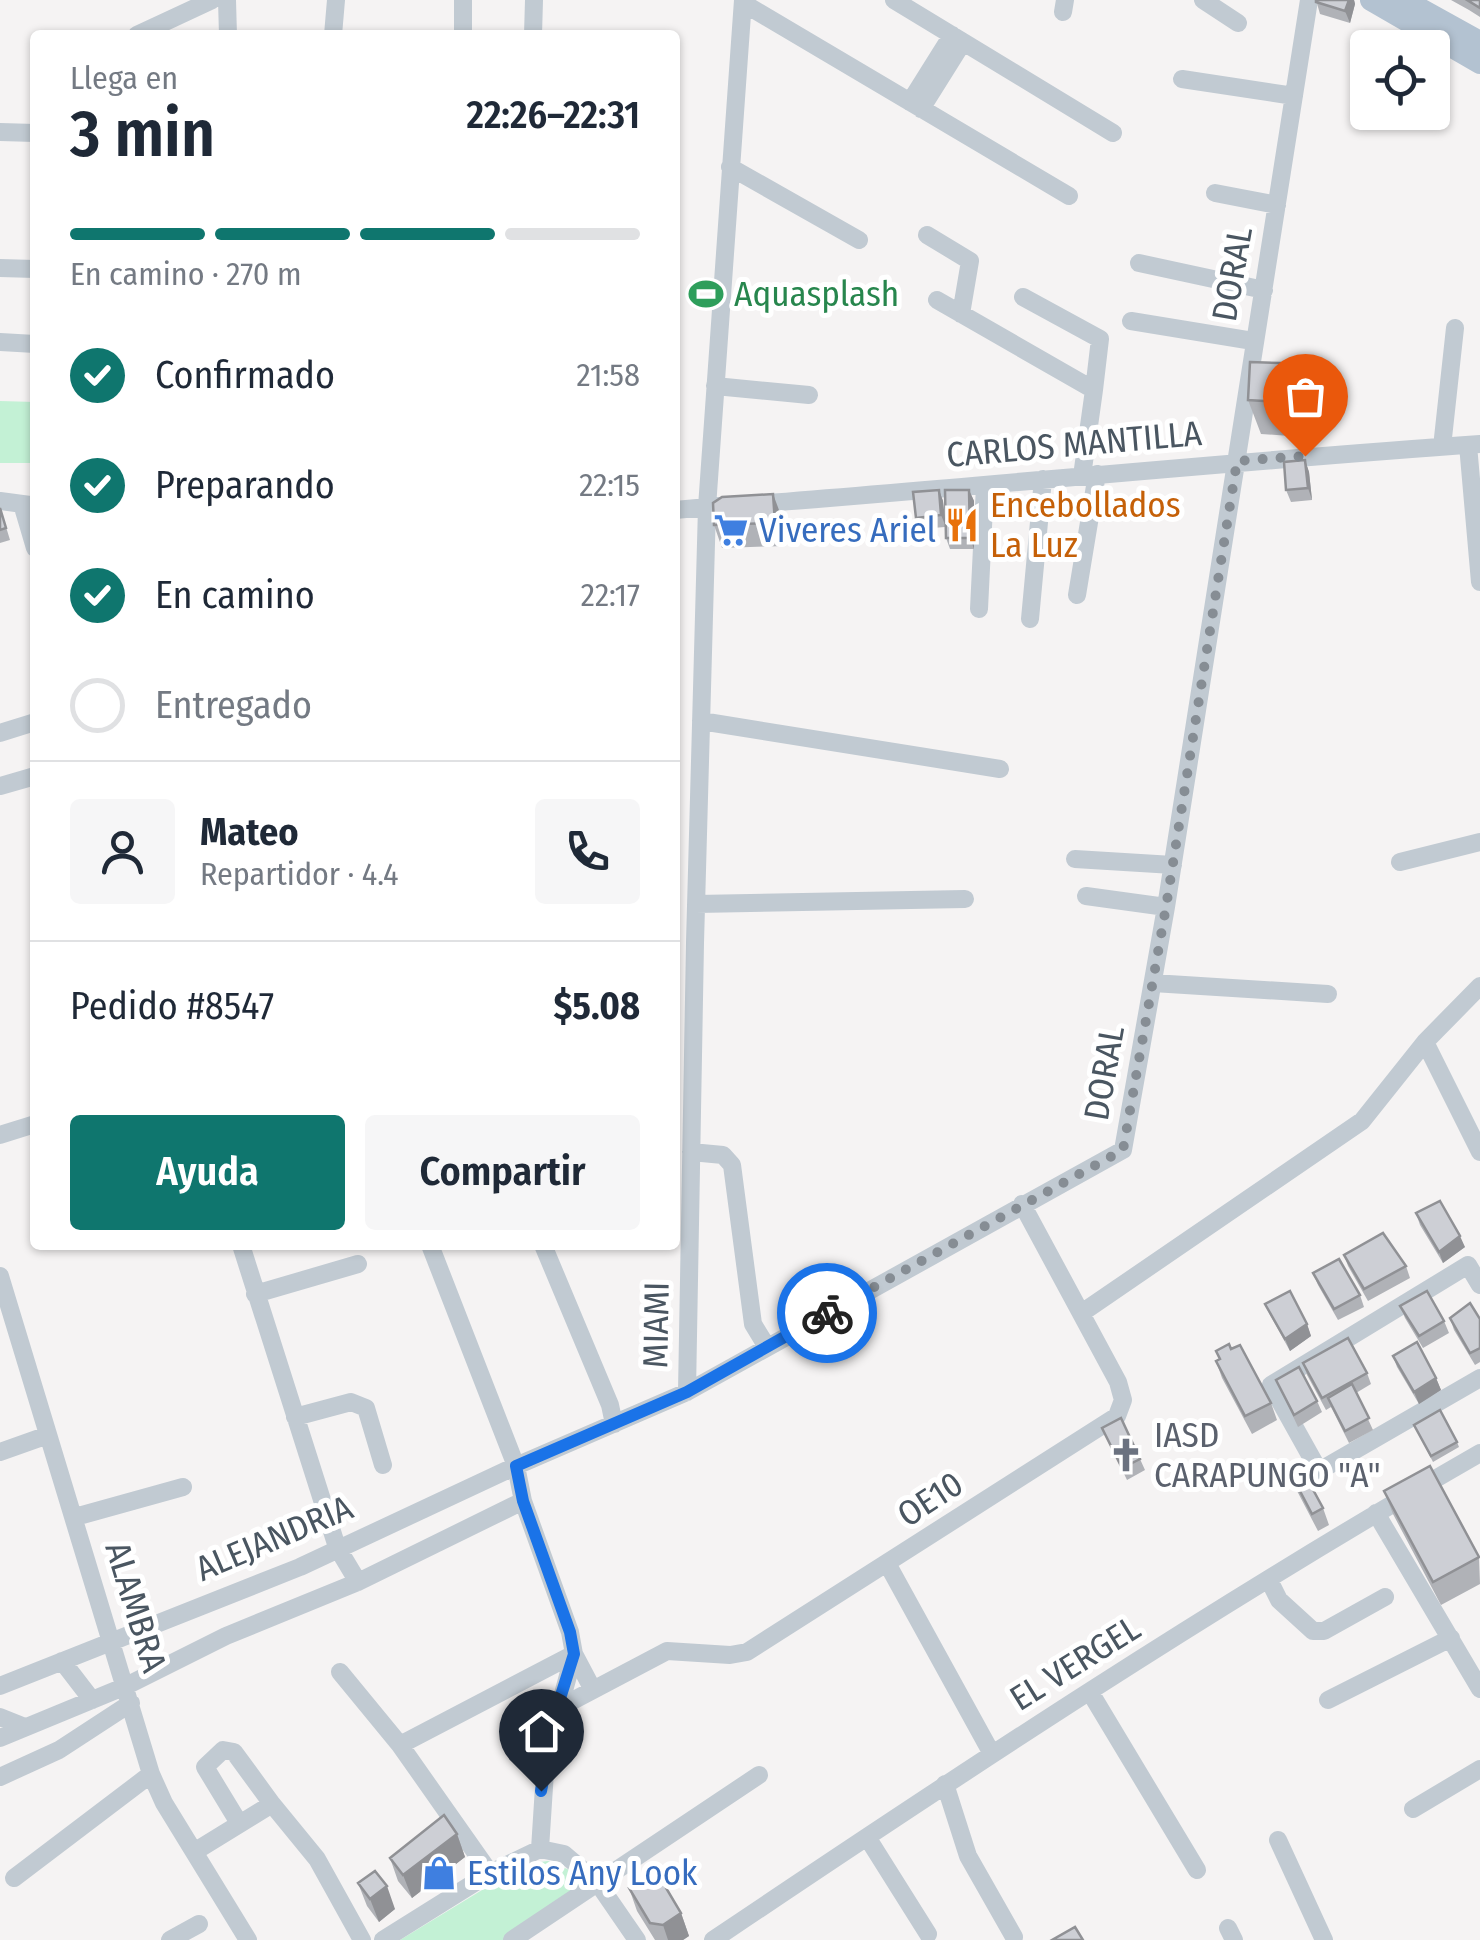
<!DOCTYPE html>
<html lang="es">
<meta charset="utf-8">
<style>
:root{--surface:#fff;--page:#f6f6f7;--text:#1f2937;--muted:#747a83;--line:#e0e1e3;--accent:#0f766e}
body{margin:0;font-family:"Fira Sans Condensed",sans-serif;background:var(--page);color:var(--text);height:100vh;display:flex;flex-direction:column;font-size:38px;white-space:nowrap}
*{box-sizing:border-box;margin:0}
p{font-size:32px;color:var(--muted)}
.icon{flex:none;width:55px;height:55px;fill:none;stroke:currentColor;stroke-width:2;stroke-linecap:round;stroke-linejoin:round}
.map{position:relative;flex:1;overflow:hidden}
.side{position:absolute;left:30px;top:30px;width:650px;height:1220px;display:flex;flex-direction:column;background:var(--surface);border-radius:10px;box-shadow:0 2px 8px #0004}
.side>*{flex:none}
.buttons{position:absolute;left:1350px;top:30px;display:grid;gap:20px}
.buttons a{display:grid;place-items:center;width:100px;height:100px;border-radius:10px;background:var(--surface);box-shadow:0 2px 8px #0004;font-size:50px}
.pin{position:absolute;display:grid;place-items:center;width:85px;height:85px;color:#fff;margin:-102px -42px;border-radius:50% 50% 50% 0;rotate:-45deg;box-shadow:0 0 10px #0007}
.pin .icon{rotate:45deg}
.courier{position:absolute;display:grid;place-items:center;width:100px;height:100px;margin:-50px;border:8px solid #1a73e8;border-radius:50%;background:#fff;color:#222;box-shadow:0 2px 12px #0007}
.headline em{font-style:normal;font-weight:600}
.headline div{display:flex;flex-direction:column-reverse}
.headline{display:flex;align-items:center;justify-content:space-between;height:170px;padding:0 40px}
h1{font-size:65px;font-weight:600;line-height:75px}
.bar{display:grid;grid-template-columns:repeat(4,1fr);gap:15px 10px;align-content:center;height:120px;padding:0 40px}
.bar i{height:12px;border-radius:8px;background:var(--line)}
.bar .on{background:var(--accent)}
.bar p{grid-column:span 4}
.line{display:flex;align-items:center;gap:25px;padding:0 40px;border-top:2px solid var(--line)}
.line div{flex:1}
.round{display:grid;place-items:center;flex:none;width:105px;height:105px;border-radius:10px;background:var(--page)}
ol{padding:0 40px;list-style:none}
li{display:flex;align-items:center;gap:30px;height:110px}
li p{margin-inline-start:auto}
li .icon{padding:10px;border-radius:50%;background:var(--accent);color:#fff;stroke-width:4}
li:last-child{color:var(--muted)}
li i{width:55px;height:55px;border:5px solid var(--line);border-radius:50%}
.primary-button{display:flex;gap:20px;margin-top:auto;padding:20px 40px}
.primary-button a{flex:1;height:115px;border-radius:10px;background:var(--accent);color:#fff;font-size:40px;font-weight:600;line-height:115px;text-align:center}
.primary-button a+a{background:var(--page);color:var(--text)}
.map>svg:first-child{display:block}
.green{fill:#c3f1d5}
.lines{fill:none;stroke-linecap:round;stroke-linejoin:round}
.minor{stroke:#c1cad2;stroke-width:18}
.major{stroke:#b3c2d1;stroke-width:22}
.wall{fill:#b0b2b7}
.shaded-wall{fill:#909195}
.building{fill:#cdcfd5;stroke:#909195;stroke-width:2.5}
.done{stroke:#868d94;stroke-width:10;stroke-dasharray:0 18}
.route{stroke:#1a73e8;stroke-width:12}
.labels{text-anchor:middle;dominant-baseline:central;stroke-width:10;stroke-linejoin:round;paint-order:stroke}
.street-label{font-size:35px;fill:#4a5661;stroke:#fff}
.leisure-label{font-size:35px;fill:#27864d;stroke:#fff;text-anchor:start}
.food-label{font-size:35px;fill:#c56008;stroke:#fff;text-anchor:start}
.shop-label{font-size:35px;fill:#366cbe;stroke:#fff;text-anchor:start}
.worship-label{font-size:35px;fill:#5b616d;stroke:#fff;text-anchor:start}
</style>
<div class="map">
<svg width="1480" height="1940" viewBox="0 0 1480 1940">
<rect width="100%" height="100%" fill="#f5f3f3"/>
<path class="green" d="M0,401L35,402V463H0Z
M548,1861L572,1871L589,1884L508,1940H400L525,1864Z"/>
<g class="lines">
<path class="minor" d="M227,0L228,35
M894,0L1113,133
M1203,0L1238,23
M743,3L1069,196
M1063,12L1065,0
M137,35L212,0
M333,35L336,0
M463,35V0
M533,35L534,0
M1182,79L1294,96
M910,102L952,35
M921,109L963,42
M0,132L35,133
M730,167L859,240
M1215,193L1277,205
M927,235L970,261L961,314
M1139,263L1264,290
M0,268L35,269
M1023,297L1100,339L1094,390
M937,300L1094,390L1082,476
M1131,321L1253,341
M0,342L35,344
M715,386L809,395
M1468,445L1480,582
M1442,447L1455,328
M0,501L30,505
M22,504L35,548
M755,504C997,485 1238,461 1480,444
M675,510L719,506
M1077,595L1097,474
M979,609L985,486
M1030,619L1043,479
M701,721L1000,769
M0,733L35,722
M0,786L35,776
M1075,859L1173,865
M1400,862L1480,842
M1086,896L1166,907
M696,904L965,899
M1153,983L1328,994
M1425,1042L1480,1152
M0,1135L35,1124
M691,1152L723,1155L732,1165L753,1324L767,1347
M241,1245L337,1547L358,1582
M430,1245L516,1466L523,1501L570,1632L574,1654L546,1756L540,1849
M543,1245L610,1405L614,1424
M0,1276L151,1774L164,1803L248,1940
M1480,1285L1468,1265L1271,1385L1319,1471L1480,1378
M255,1294L358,1264
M1083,1312L1362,1121L1425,1042L1480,986
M687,1392L695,943L707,507L743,0
M295,1417L351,1402L366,1408L383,1465
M0,1452L48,1435
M1376,1513L1480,1689
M75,1517L183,1487
M888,1565L992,1754
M1269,1580L1279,1600L1313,1631H1324L1385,1597
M62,1661L92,1700
M340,1672L400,1745L490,1873
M0,1686L300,1567L516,1466L687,1392L1123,1150L1166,907L1309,0
M1090,1692L1197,1870
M1328,1700L1451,1638
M557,1709L667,1651L730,1655L747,1652L1117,1416L1123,1400L1118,1382L1022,1204
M0,1717L25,1727
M0,1738L126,1686L226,1636L358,1582L523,1501
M400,1745L574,1654L593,1690
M0,1777L59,1750L131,1703
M945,1784L968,1856L1014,1937
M1413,1809L1480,1769
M239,1823L205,1767L223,1750L234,1752L272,1804
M867,1837L928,1934
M1278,1840L1324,1940
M194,1852L272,1804L317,1859L362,1940
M14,1878L151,1774
M1228,1928L1234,1940
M170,1940L199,1924
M383,1940L490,1873L540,1849L564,1854L597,1882L637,1940
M512,1940L759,1775
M713,1940C964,1771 1217,1604 1480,1453"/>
<path class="major" d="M1371,0L1480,63
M1404,0L1480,42"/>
</g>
<path class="wall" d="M1316,0H1354L1355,4L1350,23L1320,14Z
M1451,0H1480V17L1469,10Z
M1280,363L1292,397L1290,436L1261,434L1248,400Z
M1305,460L1309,472L1312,500L1291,502L1286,490Z
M939,490L943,501L945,525L969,490L974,501V549H950L946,538L945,527L920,529L916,518Z
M0,507L10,540L0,543Z
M782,518L783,546L722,548L714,525Z
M1416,1213L1465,1247L1443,1263L1420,1225Z
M1344,1255L1406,1266L1410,1278L1368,1301L1348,1266Z
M1313,1273L1360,1295L1364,1307L1338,1320L1318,1285Z
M1265,1304L1307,1324L1311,1336L1290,1351L1270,1315Z
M1400,1306L1444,1321L1449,1333L1423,1348L1405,1318Z
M1450,1318L1480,1319V1362L1475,1365L1454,1330Z
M1231,1349L1271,1403L1277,1420L1252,1434L1222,1378L1216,1361L1219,1359L1216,1351Z
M1393,1356L1436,1378L1441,1390L1419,1404L1397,1367Z
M1303,1363L1367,1373L1371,1384L1356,1393L1373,1430L1349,1443L1331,1407L1326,1410L1307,1375Z
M1276,1380L1317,1401L1322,1412L1298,1427Z
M1414,1425L1457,1442L1459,1447L1433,1462Z
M1102,1428L1140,1459L1145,1470L1127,1480Z
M1289,1470L1323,1508L1329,1525L1318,1531L1295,1487Z
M1384,1491L1479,1557L1480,1584L1441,1605L1393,1514Z
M457,1834L465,1857L412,1898L398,1881L390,1858Z
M358,1883L395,1909L379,1922L367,1906Z
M629,1888L681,1913L689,1936L683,1940H655L637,1911Z"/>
<path class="shaded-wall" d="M1349,0H1354L1355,4L1350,23L1345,11Z
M1280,363L1292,397L1290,436L1278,402Z
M1305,460L1309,472L1312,500L1308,488Z
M939,490L943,501L946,527L941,515Z
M969,490L974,501V549L970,538Z
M773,494L782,518L783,546L775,523Z
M1460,1236L1465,1247L1443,1263L1439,1252Z
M1307,1324L1311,1336L1290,1351L1285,1339Z
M1436,1378L1441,1390L1419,1404L1414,1392Z
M457,1834L465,1857L412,1898L403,1875Z
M387,1886L395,1909L379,1922L370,1899Z
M681,1913L689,1936L683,1940H668L663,1925Z"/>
<path class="building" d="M1316,0H1349L1345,11L1316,2Z
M1467,0H1480V8Z
M1250,362L1280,363L1278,402L1248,400Z
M1305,460L1308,488L1286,490L1284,462Z
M939,490L941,515L916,518L913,492Z
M945,490H969L970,538H946Z
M773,494L775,523L714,525L713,503L722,497Z
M0,508L6,528L0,530Z
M1440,1201L1460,1236L1439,1252L1416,1213Z
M1383,1233L1406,1266L1364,1289L1344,1255Z
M1339,1259L1360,1295L1334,1309L1313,1273Z
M1290,1291L1307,1324L1285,1339L1265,1304Z
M1427,1291L1444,1321L1419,1336L1400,1306Z
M1470,1303L1480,1319V1348L1470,1353L1450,1318Z
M1348,1338L1367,1373L1322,1398L1303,1363Z
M1417,1342L1436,1378L1414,1392L1393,1356Z
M1229,1344L1231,1349L1240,1345L1271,1403L1245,1416L1216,1361L1220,1359L1216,1351Z
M1299,1367L1317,1401L1294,1415L1276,1380Z
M1352,1384L1369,1418L1345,1431L1328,1398Z
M1440,1410L1457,1442L1431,1456L1414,1425Z
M1121,1418L1140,1459L1122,1468L1102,1428Z
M1299,1464L1323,1508L1312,1514L1289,1470Z
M1430,1466L1479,1557L1433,1582L1384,1491Z
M444,1815L457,1834L403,1875L390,1858Z
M375,1871L387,1886L370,1899L358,1883Z
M656,1871L681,1913L663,1925L650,1923L629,1888Z
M1075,1927L1083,1940H1052Z"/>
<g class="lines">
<path class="done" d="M827,1313L1123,1150L1166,907L1237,461L1305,456"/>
<path class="route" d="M541,1791L557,1708L574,1654L570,1632L523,1501L516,1466L687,1392L827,1313"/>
</g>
<defs>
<g id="stadium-bare" transform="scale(2.7)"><path d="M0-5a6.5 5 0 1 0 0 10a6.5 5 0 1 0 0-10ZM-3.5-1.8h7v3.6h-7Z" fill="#2e9e5b" stroke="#fff" stroke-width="2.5" paint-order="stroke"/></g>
<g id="restaurant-bare" transform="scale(2.7)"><path d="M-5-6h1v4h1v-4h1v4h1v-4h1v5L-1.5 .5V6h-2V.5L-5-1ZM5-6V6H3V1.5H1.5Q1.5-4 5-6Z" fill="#e8710a" stroke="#fff" stroke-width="2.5" paint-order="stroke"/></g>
<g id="supermarket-bare" transform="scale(2.7)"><path d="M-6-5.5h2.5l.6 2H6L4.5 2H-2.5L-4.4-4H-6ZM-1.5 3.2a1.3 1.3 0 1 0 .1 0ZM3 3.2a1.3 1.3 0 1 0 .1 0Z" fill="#3f7fe0" stroke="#fff" stroke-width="2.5" paint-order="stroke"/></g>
<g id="church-bare" transform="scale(2.7)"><path d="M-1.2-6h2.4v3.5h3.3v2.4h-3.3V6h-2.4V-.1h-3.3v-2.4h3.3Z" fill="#6b7280" stroke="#fff" stroke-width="2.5" paint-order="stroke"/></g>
<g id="shop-bare" transform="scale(2.7)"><path d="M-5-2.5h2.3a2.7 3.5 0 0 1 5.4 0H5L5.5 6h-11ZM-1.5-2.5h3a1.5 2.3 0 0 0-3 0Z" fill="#3f7fe0" stroke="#fff" stroke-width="2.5" paint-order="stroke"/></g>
</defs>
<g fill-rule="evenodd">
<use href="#stadium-bare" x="706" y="294"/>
<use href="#restaurant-bare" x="962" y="525"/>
<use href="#supermarket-bare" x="731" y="530"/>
<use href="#church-bare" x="1126" y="1455"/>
<use href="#shop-bare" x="439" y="1873"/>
</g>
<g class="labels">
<g class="street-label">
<text transform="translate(1232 274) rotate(-80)">DORAL</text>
<text transform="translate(1074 444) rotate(-5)">CARLOS MANTILLA</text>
<text transform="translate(1104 1073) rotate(-80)">DORAL</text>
<text transform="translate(656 1325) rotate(-89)">MIAMI</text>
<text transform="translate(930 1499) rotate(-33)">OE10</text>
<text transform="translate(274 1538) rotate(-23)">ALEJANDRIA</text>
<text transform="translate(136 1607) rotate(73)">ALAMBRA</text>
<text transform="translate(1075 1663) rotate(-32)">EL VERGEL</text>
</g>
<g class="leisure-label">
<text x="734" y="294">Aquasplash</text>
</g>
<g class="food-label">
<text x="990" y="505">Encebollados<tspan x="990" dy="40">La Luz</tspan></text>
</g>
<g class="shop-label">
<text x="759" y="530">Viveres Ariel</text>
<text x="467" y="1873">Estilos Any Look</text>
</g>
<g class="worship-label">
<text x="1154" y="1435">IASD<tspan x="1154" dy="40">CARAPUNGO "A"</tspan></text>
</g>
</g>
</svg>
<div class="buttons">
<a><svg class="icon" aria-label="locate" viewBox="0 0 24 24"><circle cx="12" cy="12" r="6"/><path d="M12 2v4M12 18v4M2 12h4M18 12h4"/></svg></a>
</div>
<div class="pin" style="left:1305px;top:456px;background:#ea580c"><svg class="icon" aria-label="bag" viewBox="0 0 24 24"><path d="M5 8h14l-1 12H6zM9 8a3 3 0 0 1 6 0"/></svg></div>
<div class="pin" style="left:541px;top:1791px;background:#1f2937"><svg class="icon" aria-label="home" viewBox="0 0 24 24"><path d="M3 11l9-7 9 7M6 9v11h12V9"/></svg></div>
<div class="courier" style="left:827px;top:1313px"><svg class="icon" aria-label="bike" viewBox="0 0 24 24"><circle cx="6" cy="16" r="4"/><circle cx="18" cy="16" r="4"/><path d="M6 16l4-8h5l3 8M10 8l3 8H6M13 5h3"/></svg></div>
<section class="side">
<div class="headline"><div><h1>3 min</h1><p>Llega en</p></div><em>22:26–22:31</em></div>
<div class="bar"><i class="on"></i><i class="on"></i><i class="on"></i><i></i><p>En camino · 270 m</p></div>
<ol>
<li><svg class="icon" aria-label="check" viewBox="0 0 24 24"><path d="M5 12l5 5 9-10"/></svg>Confirmado<p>21:58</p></li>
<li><svg class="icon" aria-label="check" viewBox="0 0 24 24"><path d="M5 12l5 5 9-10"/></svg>Preparando<p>22:15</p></li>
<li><svg class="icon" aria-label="check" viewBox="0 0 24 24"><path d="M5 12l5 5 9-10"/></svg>En camino<p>22:17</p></li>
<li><i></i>Entregado</li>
</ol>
<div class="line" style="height:180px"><a class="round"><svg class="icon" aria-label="person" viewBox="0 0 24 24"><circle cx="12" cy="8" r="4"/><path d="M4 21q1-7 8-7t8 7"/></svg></a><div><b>Mateo</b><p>Repartidor · 4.4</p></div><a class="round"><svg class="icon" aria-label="phone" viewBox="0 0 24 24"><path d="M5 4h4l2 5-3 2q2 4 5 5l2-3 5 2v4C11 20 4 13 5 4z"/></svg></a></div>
<div class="line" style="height:130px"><div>Pedido #8547</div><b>$5.08</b></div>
<div class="primary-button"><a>Ayuda</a><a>Compartir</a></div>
</section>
</div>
